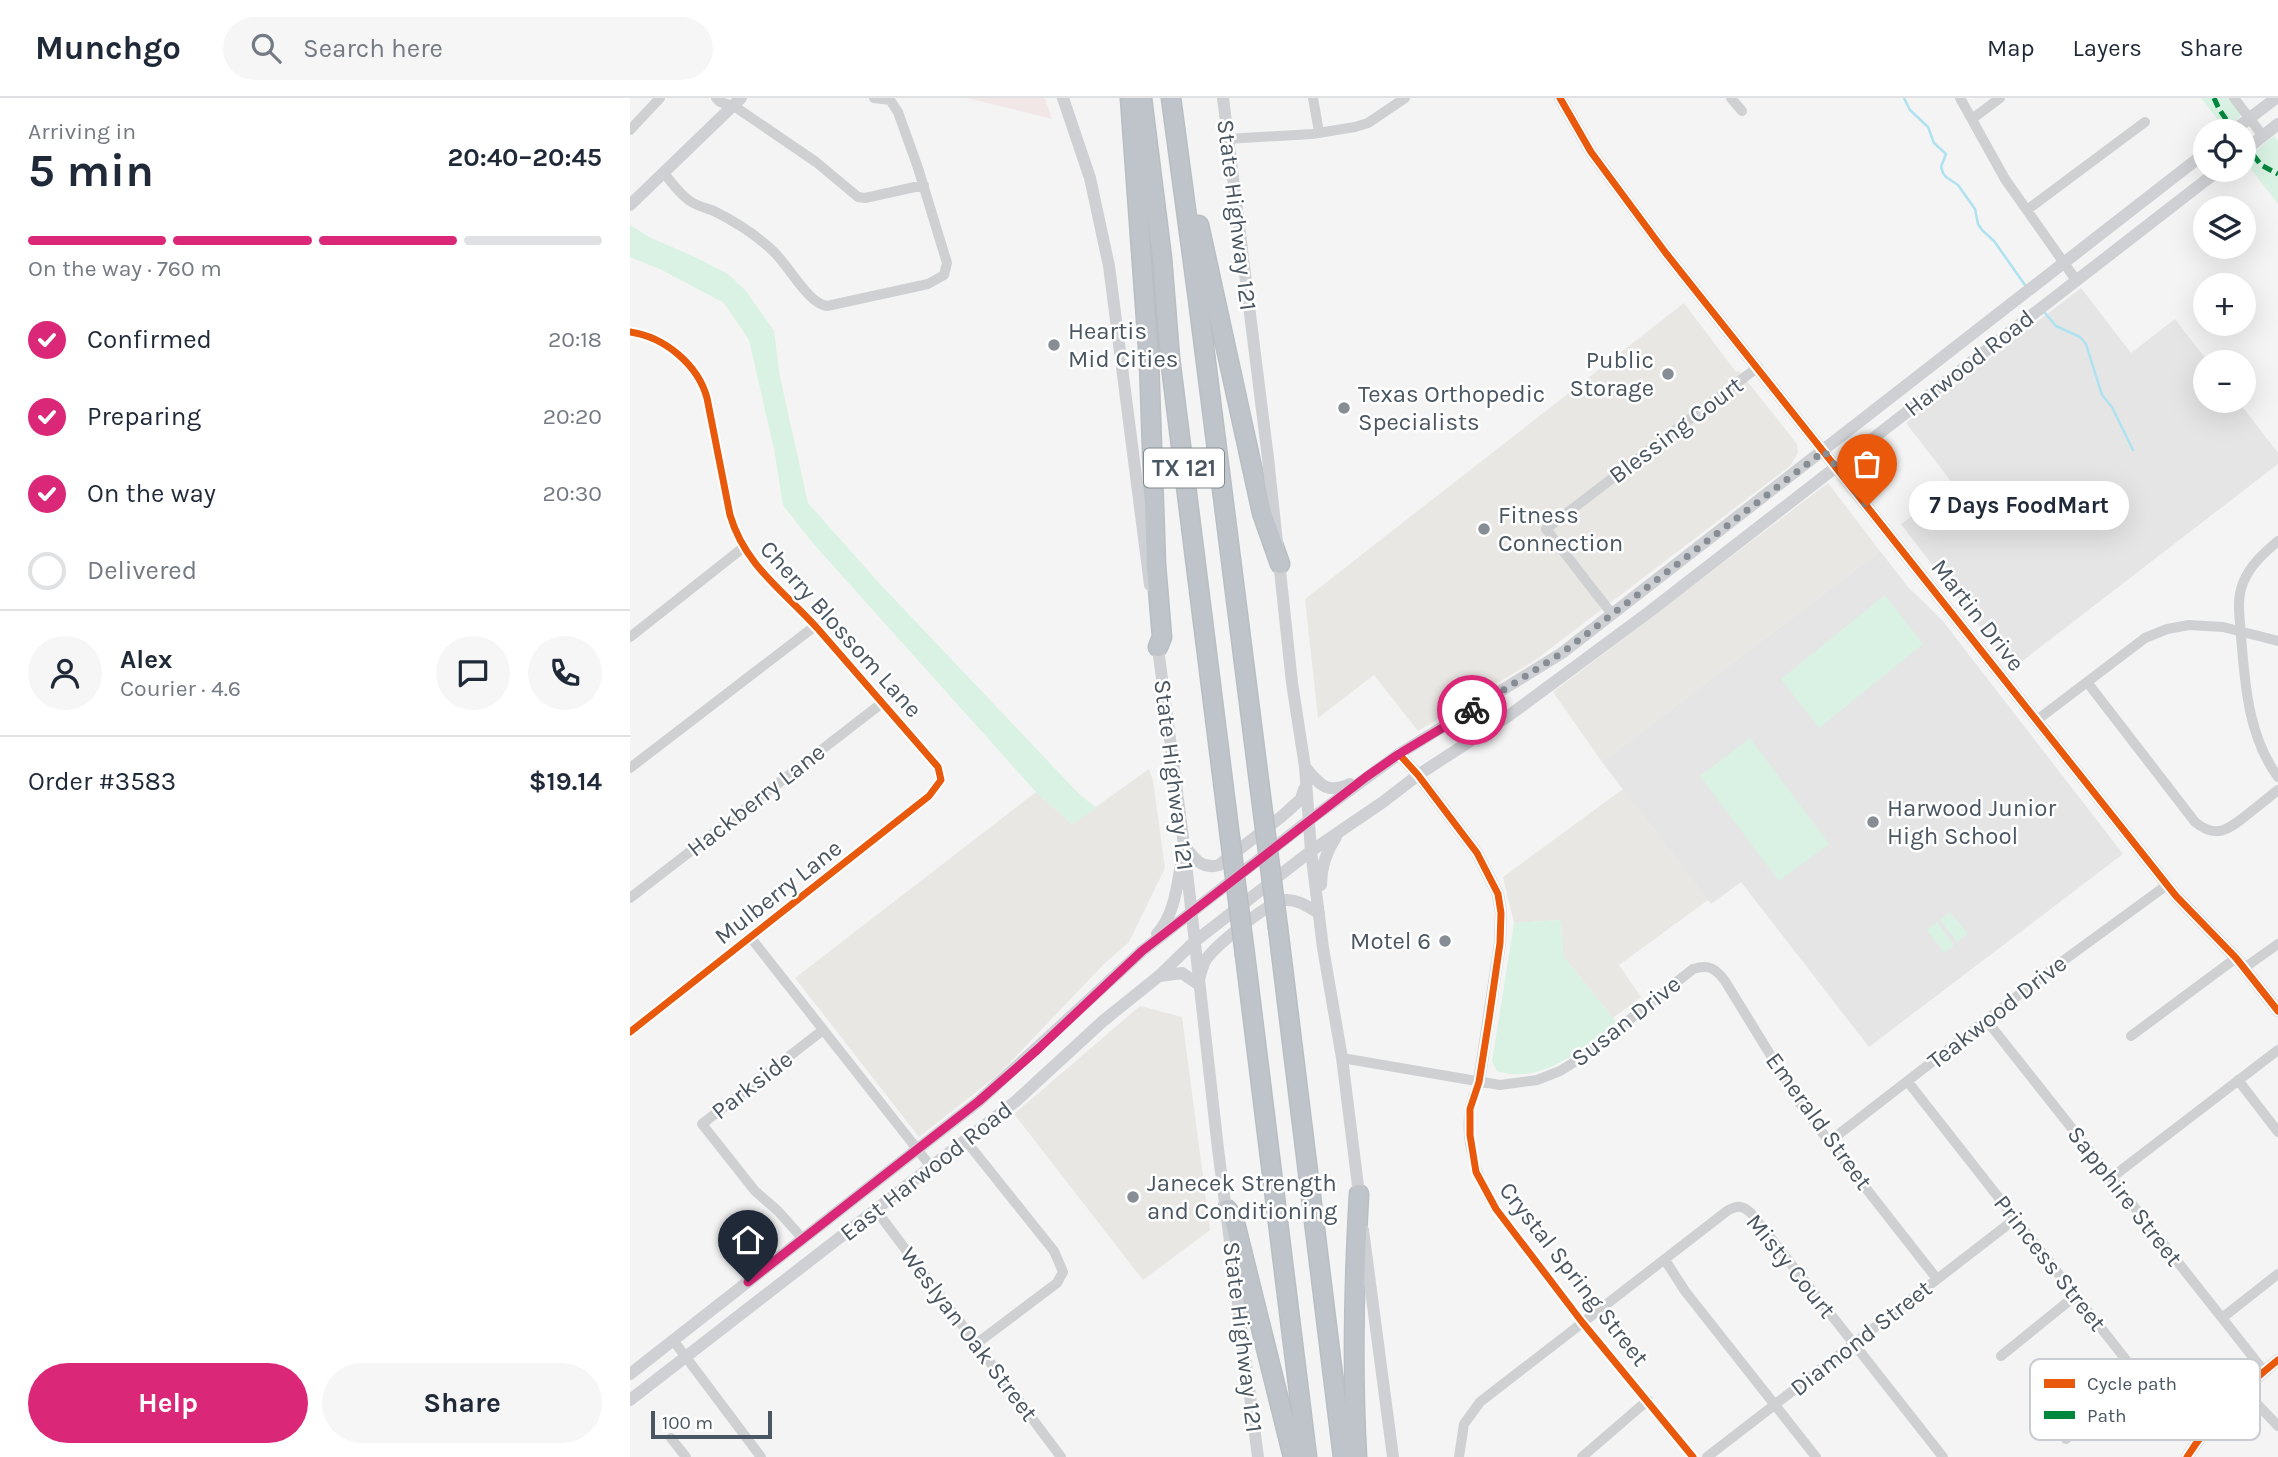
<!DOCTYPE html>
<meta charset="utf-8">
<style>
:root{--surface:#fff;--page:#f6f6f7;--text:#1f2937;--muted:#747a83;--line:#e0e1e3;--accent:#db2777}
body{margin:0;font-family:Karla,sans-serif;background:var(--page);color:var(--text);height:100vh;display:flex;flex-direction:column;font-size:26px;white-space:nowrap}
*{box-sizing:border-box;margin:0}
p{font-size:23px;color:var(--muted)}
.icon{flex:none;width:38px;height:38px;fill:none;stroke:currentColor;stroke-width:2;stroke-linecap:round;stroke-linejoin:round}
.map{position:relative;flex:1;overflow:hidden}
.drawer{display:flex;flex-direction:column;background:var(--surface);width:630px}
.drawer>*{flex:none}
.fabs{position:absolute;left:1563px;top:21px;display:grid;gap:14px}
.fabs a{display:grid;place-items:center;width:63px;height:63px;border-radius:50%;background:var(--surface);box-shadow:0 7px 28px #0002;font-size:35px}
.scale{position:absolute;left:21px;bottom:18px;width:121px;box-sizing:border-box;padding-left:7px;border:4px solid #4a5661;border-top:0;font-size:19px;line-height:24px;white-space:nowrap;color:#4a5661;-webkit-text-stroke:5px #fff;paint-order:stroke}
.pin{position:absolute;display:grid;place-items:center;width:60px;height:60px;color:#fff;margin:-72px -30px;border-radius:50% 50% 50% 0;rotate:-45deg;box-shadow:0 0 7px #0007}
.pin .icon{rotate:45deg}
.courier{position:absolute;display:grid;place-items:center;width:70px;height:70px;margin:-35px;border:5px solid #db2777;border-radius:50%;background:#fff;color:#222;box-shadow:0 2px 9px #0007}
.bubble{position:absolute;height:49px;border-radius:24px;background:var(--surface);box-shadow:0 7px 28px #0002;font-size:23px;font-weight:700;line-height:49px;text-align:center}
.headline em{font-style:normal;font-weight:700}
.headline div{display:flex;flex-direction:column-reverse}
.headline{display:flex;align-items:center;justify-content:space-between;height:119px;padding:0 28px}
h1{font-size:46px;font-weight:700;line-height:52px}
.bar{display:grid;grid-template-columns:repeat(4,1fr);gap:10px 7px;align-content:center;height:84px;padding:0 28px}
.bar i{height:9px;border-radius:5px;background:var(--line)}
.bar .selected{background:var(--accent)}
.bar p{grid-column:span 4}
.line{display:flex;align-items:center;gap:18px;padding:0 28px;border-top:2px solid var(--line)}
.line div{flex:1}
.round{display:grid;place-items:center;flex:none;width:74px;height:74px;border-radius:37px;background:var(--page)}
ol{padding:0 28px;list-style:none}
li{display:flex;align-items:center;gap:21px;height:77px}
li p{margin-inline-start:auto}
li .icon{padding:7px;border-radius:50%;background:var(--accent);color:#fff;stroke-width:4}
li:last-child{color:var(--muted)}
li i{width:38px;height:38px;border:4px solid var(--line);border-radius:50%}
.action{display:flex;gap:14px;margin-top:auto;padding:14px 28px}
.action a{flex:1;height:80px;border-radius:42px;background:var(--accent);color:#fff;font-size:28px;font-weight:700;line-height:80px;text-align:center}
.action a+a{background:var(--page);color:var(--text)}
header{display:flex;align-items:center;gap:42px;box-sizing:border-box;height:98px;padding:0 35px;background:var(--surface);border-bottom:2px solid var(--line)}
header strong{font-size:33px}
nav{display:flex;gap:38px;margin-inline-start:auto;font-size:24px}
.search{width:490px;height:63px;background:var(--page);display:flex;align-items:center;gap:18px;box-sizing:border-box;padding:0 24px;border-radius:38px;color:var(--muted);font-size:26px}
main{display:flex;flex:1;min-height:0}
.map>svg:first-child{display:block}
.commercial{fill:#e8e7e3}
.education{fill:#e6e5e6}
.medical{fill:#f1e7e6}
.green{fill:#d9f2e3}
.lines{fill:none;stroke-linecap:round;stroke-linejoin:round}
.stream{stroke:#aee2f0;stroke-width:2.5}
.motorway-casing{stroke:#b9bec3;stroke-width:21}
.minor{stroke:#ced0d2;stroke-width:10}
.tertiary{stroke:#ced0d2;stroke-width:12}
.secondary{stroke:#ced0d4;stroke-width:12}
.motorway{stroke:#bec4c9;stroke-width:18}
.motorway-bridge-casing{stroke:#b9bec3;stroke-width:21;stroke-linecap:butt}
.motorway-bridge{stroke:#bec4c9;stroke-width:18}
.quiet{stroke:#00873e;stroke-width:5;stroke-dasharray:10 5;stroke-linecap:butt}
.cycleway-casing{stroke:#fff;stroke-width:11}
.cycleway{stroke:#e8590c;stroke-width:7}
.done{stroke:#868d94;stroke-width:7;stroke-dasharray:0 12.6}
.route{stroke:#db2777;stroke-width:9}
.poi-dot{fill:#868d94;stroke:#fff;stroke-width:2.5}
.labels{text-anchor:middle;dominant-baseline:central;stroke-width:5;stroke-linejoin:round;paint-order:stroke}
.shield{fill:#fff;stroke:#808990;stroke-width:2}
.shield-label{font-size:23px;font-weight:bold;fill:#4a5661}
.street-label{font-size:24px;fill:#4a5661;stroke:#fff}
.poi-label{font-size:24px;fill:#4a5661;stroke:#fff;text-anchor:start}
.key{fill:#fff;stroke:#c9ccd0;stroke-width:2}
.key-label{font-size:19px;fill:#4a5661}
</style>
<header>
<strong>Munchgo</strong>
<div class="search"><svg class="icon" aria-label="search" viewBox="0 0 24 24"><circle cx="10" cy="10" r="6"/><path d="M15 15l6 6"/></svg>Search here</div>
<nav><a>Map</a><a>Layers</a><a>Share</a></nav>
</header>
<main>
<section class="drawer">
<div class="headline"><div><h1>5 min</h1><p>Arriving in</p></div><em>20:40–20:45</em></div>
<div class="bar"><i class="selected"></i><i class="selected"></i><i class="selected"></i><i></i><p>On the way · 760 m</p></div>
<ol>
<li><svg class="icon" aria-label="check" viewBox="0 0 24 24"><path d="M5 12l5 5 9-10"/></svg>Confirmed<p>20:18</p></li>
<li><svg class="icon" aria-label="check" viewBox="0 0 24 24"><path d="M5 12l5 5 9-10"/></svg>Preparing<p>20:20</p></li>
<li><svg class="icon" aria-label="check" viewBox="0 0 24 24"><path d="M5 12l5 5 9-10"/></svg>On the way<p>20:30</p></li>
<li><i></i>Delivered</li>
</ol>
<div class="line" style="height:126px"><a class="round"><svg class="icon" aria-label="person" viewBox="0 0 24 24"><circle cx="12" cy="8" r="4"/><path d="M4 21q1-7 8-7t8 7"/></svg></a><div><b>Alex</b><p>Courier · 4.6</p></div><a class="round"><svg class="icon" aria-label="chat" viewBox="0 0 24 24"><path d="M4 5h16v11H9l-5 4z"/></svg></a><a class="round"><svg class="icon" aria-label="phone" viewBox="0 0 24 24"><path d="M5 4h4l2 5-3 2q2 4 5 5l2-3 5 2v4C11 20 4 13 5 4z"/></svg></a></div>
<div class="line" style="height:91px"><div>Order #3583</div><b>$19.14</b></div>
<div class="action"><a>Help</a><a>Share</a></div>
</section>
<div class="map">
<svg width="1648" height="1359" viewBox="0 0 1648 1359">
<rect width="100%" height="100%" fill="#f4f4f4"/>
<path class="commercial" d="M1054,205L1106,274L1109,273L1167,346L1168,355L1160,368L904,563L788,633L744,577L688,620L675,501Z
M1198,385L1250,453L972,664L923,594Z
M519,671L523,683L535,770L499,844L474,866L369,976L289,1039L165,880L406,694L442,726Z
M993,691L1078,802L989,867L1011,899L983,920L933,858L931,822L884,825L873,779Z
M510,908L552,919L580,1132L513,1182L384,1016Z"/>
<path class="education" d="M1451,190L1501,255L1545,221L1578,264H1575V303H1608L1648,355V366L1382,571L1271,426L1323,386L1276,325Z
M1250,453L1278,489L1312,522L1493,756L1239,949L1111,784L1081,806L972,664Z"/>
<path class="medical" d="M337,0H415L422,21Z"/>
<path class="green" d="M1571,0H1600L1611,15L1610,19L1595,31Z
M1644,38L1648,43V106L1614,62Z
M0,127L19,139L67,160L98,176L116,193L144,233L150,279L178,405L250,486L450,697L467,710L442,726L406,694L181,443L153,407L144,351L119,242L94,205L32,172L0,159Z
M1255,497L1293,546L1189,630L1151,581Z
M1120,640L1199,746L1149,783L1070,678Z
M1320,814L1338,836L1327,844L1310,822Z
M931,822L933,858L986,924C955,950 910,988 867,973L862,964L884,825Z
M1307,824L1324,847L1314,855L1297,832Z"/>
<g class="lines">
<path class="stream" d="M1274,0L1280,12L1298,29L1304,45L1316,56L1311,69L1313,75L1316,79L1328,87L1345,111L1348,126L1352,132L1364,143L1395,187
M1415,215L1426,228L1450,239L1456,246L1472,297L1482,309L1503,352"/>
<g class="motorway-casing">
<path id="motorway" d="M500,0L519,262L526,467L532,539L528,549
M512,0L532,160L540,260L600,740
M541,0L568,201L633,715
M569,127L632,415L650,466
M648,830L713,1359
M615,857L677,1359
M597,1111L604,1121L663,1359
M727,1359C722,1272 724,1183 729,1096"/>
</g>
<path class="minor" d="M86,0L90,4L104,8L186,64L228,99L235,100L294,87
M683,0L689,34
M1101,0L1112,13
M1330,0L1375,81L1446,182
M1604,0L1633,38
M1342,21L1370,0
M0,32L30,0
M597,41L682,36L725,29L738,25L775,0
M34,75C42,85 49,96 60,103C67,108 76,110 84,113C104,123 126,137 142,152C158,166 178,206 197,208L298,186L314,177L317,165L288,70L268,14L260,2L244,0
M1397,112L1515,24
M0,234C35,239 68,267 77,300L100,417C115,468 154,493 188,531C228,577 268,623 308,669L311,682L299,698L0,934
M1648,443C1634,455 1620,467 1613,485C1606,503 1610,519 1611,538C1615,587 1618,638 1648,679
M982,516L916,431L1128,269
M0,539L114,449
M1457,584L1565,724C1587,742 1599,731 1618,716C1628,708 1638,700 1648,692
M1407,622L1515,540L1537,531L1559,527L1593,529L1648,543
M0,670L185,528
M0,800L252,605
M121,840L302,1070
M1614,870L1648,846
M1357,923L1634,1273
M1501,938L1606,860
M712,960L870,987L907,982L930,973L954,958L1063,871C1079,866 1085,870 1095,883L1173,1010L1307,1181
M1608,982L1648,1034
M849,984C846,992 841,1002 840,1010C834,1045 848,1083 866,1111L952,1224L1063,1359
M1278,984L1544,1323L1568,1342
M336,1043L424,1153L433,1174L427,1185L346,1246
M1200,1043L1426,868L1537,787
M1481,1080L1648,952
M246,1112L431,1359
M173,1141L148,1113L125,1093L72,1026L193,932
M1035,1162L1055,1193L1186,1359
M1592,1220L1648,1176
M43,1242L131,1359
M1371,1258L1445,1198
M1613,1291L1648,1328
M41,1340L56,1359
M1436,1341L1510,1278
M829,1359L834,1326L850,1304L1097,1113C1107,1107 1112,1107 1121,1115L1313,1359
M952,1359L1018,1302
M1077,1359L1385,1121"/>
<path class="tertiary" d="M930,0L961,54L1035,154L1546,798L1606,860L1648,913
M769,656L788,677L847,755L868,796L871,815L870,845L849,984
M1557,1359C1581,1321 1613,1290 1648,1262"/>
<path class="secondary" d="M433,0L460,80L479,168L520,487
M593,0L638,360L662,585L675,669L681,753L693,850L712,960L730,1104
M1603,33L1646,0
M1614,53L1648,26
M0,107L111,0
M527,543L554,747L588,1051L628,1359
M675,669C689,686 697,697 720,686
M554,747C563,760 572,772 589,767L651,719L671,701L674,691
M691,787C691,769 696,754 706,739
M527,836C545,816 547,787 552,761
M530,878L552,875L568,886C570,878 572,867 577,860C588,846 638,804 655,802C668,801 678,809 689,815
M733,1132L763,1359
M0,1276L349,1003L512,853L678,723L769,656L932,555L1575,55
M0,1302L386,1003L473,923L529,878L564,844L681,753L753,704L788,677L877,619L1019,514L1589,72"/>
<use href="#motorway" class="motorway"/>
<g class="motorway-bridge-casing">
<path id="motorway-bridge" d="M633,715L648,830
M600,740L615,857"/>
</g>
<use href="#motorway-bridge" class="motorway-bridge"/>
<path class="quiet" d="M1584,0L1589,11L1604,33
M1614,45L1631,67L1648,76"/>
<g class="cycleway-casing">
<path id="cycleway" d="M930,0L961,54L1035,154L1546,798L1606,860L1648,913
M0,234C35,239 68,267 77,300L100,417C115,468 154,493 188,531C228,577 268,623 308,669L311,682L299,698L0,934
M769,656L788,677L847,755L868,796L871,815L870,845L859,921L849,984L840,1011V1037L846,1074L866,1111L952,1224L1063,1359
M1557,1359C1581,1321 1613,1290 1648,1262"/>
</g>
<use href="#cycleway" class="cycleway"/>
</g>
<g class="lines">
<path class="done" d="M842,612L932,555L1194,353L1237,408"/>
<path class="route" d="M118,1184L349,1003L408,951L512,853L736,679L769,656L842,612"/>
</g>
<g class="poi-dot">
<circle cx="424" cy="247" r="7"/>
<circle cx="1038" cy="276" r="7"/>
<circle cx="714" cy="310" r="7"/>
<circle cx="854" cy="431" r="7"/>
<circle cx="1243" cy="724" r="7"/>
<circle cx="815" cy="843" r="7"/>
<circle cx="503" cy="1099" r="7"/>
</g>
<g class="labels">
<rect class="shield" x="514" y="350.5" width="80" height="39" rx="5"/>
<g class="shield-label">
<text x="554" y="370">TX 121</text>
</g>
<g class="street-label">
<text transform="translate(607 117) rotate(83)">State Highway 121</text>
<text transform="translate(1339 265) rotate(-38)">Harwood Road</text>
<text transform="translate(1046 332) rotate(-37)">Blessing Court</text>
<text transform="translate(1348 517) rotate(52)">Martin Drive</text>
<text transform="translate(211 531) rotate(48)">Cherry Blossom Lane</text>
<text transform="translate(544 677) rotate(83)">State Highway 121</text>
<text transform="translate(126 702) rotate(-38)">Hackberry Lane</text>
<text transform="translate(148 794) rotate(-38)">Mulberry Lane</text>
<text transform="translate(1367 914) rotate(-38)">Teakwood Drive</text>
<text transform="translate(996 923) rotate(-38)">Susan Drive</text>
<text transform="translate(122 987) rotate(-38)">Parkside</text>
<text transform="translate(1189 1023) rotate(54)">Emerald Street</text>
<text transform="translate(296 1073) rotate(-38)">East Harwood Road</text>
<text transform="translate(1495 1098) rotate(52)">Sapphire Street</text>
<text transform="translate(1420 1165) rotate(52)">Princess Street</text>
<text transform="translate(1161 1168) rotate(51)">Misty Court</text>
<text transform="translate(944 1176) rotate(52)">Crystal Spring Street</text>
<text transform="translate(339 1236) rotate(53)">Weslyan Oak Street</text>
<text transform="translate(613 1239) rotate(83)">State Highway 121</text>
<text transform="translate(1231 1240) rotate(-38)">Diamond Street</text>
</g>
<g class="poi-label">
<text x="438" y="233">Heartis<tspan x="438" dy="28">Mid Cities</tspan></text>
<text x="1024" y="262" text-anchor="end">Public<tspan x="1024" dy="28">Storage</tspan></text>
<text x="728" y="296">Texas Orthopedic<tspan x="728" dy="28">Specialists</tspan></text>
<text x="868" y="417">Fitness<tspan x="868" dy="28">Connection</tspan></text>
<text x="1257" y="710">Harwood Junior<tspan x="1257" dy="28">High School</tspan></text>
<text x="801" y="843" text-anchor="end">Motel 6</text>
<text x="517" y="1085">Janecek Strength<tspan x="517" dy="28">and Conditioning</tspan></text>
</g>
</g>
<rect x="1400" y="1261" width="230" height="81" rx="10" class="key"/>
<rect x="1414" y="1281" width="31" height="9" fill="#e8590c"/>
<rect x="1414" y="1313" width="31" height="8" fill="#00873e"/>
<g class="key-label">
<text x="1457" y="1292">Cycle path</text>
<text x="1457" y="1324">Path</text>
</g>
</svg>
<div class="fabs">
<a><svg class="icon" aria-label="locate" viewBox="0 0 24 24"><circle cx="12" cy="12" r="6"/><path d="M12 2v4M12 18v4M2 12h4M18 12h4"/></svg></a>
<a><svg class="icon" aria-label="layers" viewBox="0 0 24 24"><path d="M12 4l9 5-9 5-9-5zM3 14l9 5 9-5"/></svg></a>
<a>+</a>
<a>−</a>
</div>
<div class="scale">100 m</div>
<div class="pin" style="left:1237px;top:408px;background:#ea580c"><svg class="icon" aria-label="bag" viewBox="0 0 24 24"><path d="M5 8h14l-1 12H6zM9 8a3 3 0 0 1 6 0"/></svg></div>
<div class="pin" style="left:118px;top:1184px;background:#1f2937"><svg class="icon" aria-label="home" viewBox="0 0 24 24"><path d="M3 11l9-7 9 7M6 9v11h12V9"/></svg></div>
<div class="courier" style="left:842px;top:612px"><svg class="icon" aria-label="bike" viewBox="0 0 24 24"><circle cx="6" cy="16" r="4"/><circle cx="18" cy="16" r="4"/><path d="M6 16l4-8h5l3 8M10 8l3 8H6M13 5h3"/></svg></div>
<div class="bubble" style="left:1279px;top:383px;width:220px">7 Days FoodMart</div>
</div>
</main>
